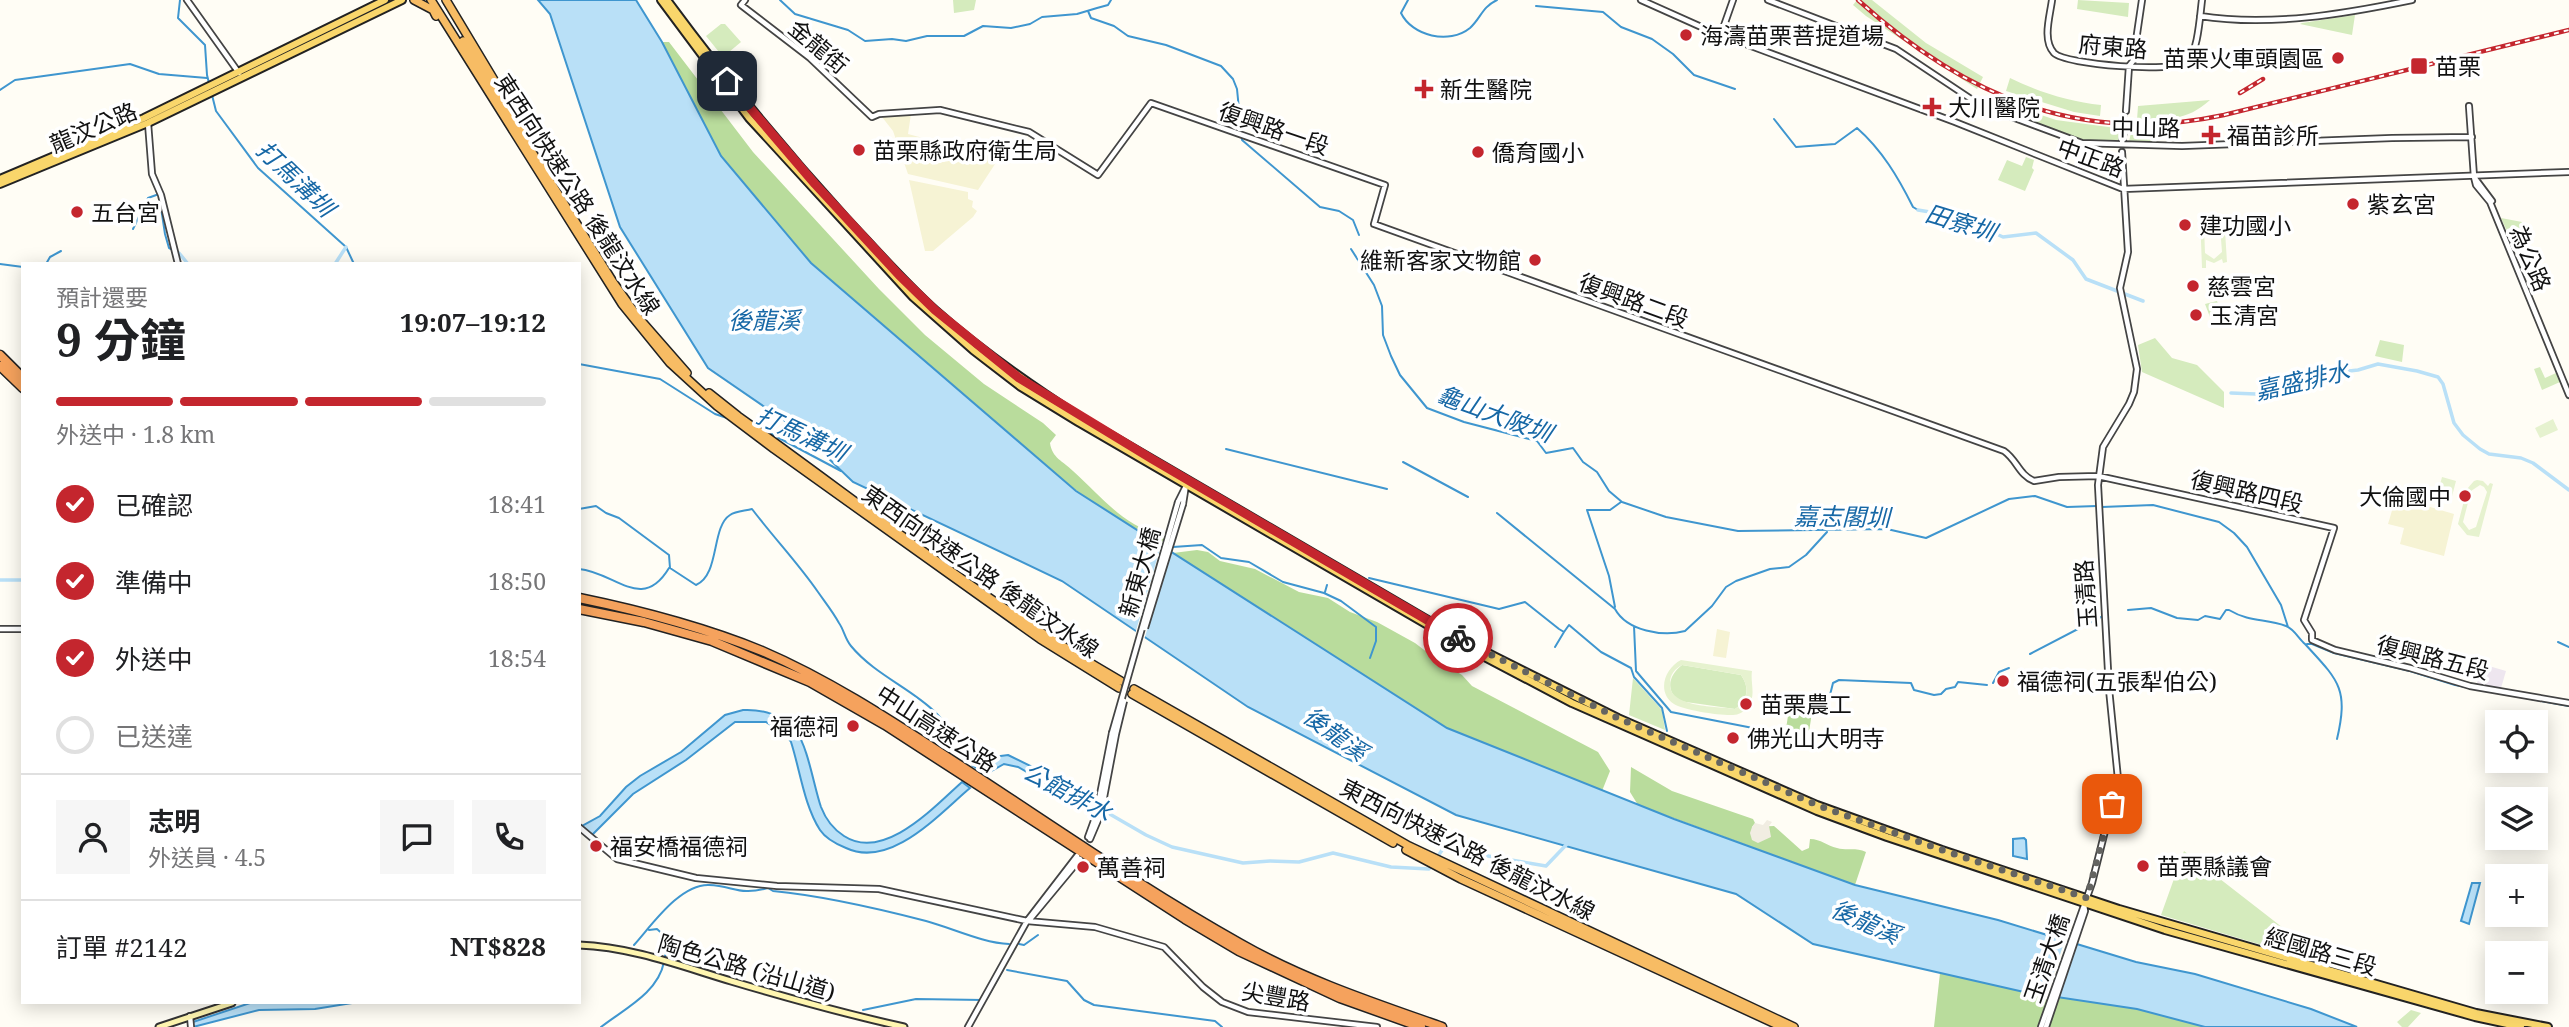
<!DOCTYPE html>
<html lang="zh-TW">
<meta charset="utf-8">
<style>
:root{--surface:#fff;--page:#f6f6f6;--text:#202124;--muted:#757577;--line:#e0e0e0;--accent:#c4262e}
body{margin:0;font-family:"Noto Serif","Noto Sans TC",serif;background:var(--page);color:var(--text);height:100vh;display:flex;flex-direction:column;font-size:26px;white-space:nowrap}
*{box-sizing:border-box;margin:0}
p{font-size:23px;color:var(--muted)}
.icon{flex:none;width:38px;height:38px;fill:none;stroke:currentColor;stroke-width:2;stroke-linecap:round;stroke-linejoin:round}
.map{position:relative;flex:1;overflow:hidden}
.drawer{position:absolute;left:21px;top:262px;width:560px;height:742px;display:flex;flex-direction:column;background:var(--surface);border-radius:0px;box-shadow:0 4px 18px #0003}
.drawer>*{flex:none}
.fabs{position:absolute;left:2485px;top:710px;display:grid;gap:14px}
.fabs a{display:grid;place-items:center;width:63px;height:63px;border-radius:0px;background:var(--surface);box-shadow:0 4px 18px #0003;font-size:35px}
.pin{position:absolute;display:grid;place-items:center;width:60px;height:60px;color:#fff;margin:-30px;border-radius:14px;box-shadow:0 4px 10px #0006}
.courier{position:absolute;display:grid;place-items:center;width:70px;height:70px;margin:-35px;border:5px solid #c4262e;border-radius:50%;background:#fff;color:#222;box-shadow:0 2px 9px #0007}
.headline em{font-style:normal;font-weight:700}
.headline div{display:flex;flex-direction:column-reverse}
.headline{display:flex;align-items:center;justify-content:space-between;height:119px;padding:0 35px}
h1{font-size:46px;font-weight:700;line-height:52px}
.bar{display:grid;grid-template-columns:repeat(4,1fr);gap:10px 7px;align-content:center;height:84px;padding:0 35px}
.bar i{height:9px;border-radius:5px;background:var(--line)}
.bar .on{background:var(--accent)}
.bar p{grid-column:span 4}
.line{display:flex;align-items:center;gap:18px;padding:0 35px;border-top:2px solid var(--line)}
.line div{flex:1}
.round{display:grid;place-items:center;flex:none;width:74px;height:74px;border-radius:0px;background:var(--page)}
ol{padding:0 35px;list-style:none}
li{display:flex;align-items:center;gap:21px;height:77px}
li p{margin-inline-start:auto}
li .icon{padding:7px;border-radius:50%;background:var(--accent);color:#fff;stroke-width:4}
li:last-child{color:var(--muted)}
li i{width:38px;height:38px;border:4px solid var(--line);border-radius:50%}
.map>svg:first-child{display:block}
.industrial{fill:#eee6ef}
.farmland{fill:#f6f3d4}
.green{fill:#d5ebbd}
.forest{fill:#b9dc9c}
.pitch{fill:#e6f2cf;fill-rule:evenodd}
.plaza{fill:#f1ede2}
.water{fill:#b9e0f7;stroke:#3f96cf;stroke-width:2}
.pier{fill:#fffdf5}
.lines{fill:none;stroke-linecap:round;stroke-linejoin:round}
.stream{stroke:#3f96cf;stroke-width:2}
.canal{stroke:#b9e0f7;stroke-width:3.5}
.tertiary-tunnel{stroke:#dbdad3;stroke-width:4.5;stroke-dasharray:4.5 2;stroke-linecap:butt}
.tertiary-casing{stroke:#444;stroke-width:8}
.secondary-casing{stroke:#333;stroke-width:9}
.primary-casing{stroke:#222;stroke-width:10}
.trunk-casing{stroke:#222;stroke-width:10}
.motorway-casing{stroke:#222;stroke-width:11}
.tertiary{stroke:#fff;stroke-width:4.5}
.secondary{stroke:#fff6b0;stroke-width:5}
.primary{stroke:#f9d66b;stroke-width:6}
.trunk{stroke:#f7bc64;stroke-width:7}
.motorway{stroke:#f5a25d;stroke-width:8}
.rail-casing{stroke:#c4262e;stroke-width:4.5}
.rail{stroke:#fff;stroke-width:2;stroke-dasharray:5;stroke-linecap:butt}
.tertiary-bridge-casing{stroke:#444;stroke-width:8;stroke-linecap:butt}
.tertiary-bridge{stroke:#fff;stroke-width:4.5}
.done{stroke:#646461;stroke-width:7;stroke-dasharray:0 12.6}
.route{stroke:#c4262e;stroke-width:9}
.poi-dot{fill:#c4262e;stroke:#fff;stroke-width:2.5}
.labels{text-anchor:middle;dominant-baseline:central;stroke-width:7;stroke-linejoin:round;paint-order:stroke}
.poi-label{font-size:23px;fill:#111;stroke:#fff;text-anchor:start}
.street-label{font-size:23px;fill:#111;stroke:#fff}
.water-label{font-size:24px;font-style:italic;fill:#1768a6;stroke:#fff}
</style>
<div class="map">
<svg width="2569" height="1027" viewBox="0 0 2569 1027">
<rect width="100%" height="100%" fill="#fffdf5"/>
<path class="industrial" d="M2482,664L2506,671L2501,688L2477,683Z"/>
<path class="farmland" d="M911,114L908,134L999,158L978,190L908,174L893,131L882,117Z
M909,180L968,192V199L973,201L972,207L977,211L973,217L933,251H925Z
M2396,497L2454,514L2444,556L2400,544L2404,528L2388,524Z
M1717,629L1730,632L1726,658L1713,656Z"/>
<path class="green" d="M953,0H976L974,10L954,13Z
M1857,0H1872L1926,43L1983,77L1977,89L1866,16L1853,5Z
M2078,0L2129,3L2128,17L2077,9Z
M2355,15L2352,35L2300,24L2302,23Z
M721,24H725L741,42L723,57L706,36Z
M2010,78C2038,92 2070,102 2101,105L2100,116L2074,112L2006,91Z
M2210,100C2186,122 2167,118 2137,120L2138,106Z
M2017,107L2056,120L2116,128L2120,129L2118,144L2081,141L2013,116Z
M2132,128H2154L2153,143H2131L2129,142Z
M2026,157L2034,160L2032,168L2034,170L2025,191L1998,180L2007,160L2022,166Z
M2501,218L2522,222V244L2514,247Z
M2217,301L2224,320L2220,321L2218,316L2210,317L2205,304Z
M2155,338L2172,358L2197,365L2224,392V408L2142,372L2138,345Z
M2380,340L2404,345L2402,362L2375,356Z
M2540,367L2545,378L2556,373L2560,382L2542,390L2534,369Z
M1682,665L1741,675C1750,688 1748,700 1735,709L1679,701C1665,690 1669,675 1682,665Z
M1633,678L1662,710L1665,730L1629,715Z
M2184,851L2287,931L2355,969L2353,972L2161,915Z
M2411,1010L2421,1013L2408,1027H2402L2397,1022Z"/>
<path class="forest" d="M662,42H669L753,152L879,289L925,335L984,384L1043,423L1056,435L1050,443C1052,458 1063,461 1073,471C1104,499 1121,524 1164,537L1161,546L1098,507L1011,440L811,263L721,156Z
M1197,550L1208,552L1220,561L1255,569L1299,592L1328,598L1350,612L1377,622L1415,643L1436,659L1462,675L1472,686L1598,752L1610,771L1602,791L1447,728L1173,553Z
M1791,696L1814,699L1809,732L1786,729Z
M1631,767L1672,791L1753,819L1755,823L1752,827L1774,826L1802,851L1809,848L1810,839C1821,839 1827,846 1837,848C1847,851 1856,847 1866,852L1855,885L1638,805L1630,792Z
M1940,973L2024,992L2137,1009L2205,1027H1934Z"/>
<path class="pitch" d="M2200,214L2204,218L2214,215L2220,218L2224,215L2227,262L2223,263L2222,259L2214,263L2206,260V268H2202ZM2215,219L2220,226L2222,252L2214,259L2205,253L2204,226L2208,220Z
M2553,419L2558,430L2540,438L2535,428Z
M2442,477L2456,481L2450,504L2436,500Z
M2477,480L2483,481L2488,486L2490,483L2493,484L2479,537L2467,535L2458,524L2467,489L2474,481ZM2480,485L2484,487L2487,492L2476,527L2469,530L2463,522L2471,491Z
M1681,660L1752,671C1750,684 1757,696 1747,708C1743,712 1739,715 1733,715C1723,716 1682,710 1674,704C1656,692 1665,668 1681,660ZM1682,665L1741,675C1750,688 1748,701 1735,709C1717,706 1668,708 1670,683C1670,674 1675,669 1682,665Z"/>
<path class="plaza" d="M1767,820L1772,822L1769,826L1771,837L1758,843L1752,840L1750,833L1752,827L1755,823L1763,825Z"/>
<path class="water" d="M538,0H636L662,42L721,156L811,263L1076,491L1447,728L1674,819L1855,885L1998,920L2136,962L2195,974L2311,1009L2357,1027H2205L2137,1009L2024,992L1813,944L1736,894L1456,815L1248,707L1062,581L853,482L801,432L708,368L620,227L550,14Z
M743,710C762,709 784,715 796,731C808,747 814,787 821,807C826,820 833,829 844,836C884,862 934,807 962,782L970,788C939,814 891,869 846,848C836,844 826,839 820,830C804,805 800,770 791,742L787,736L766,722H735L686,760L633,794L592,835L582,826L600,816L626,787L640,776L681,752L725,715Z
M1008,755L1096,798L1093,810L1018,767L1004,764L986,774L973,766L993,757Z
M2024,838L2026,840L2027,859L2013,856V839Z
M2472,883H2480L2469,924L2461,921Z
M250,1003H352L315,1009L259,1010L193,1027V1022Z"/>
<path class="pier" d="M1162,542L1172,548L1144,640L1135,634Z
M2066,937L2076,940L2055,1001L2045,999Z"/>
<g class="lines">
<path class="stream" d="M180,0L178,18L205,45L207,75L216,111L258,168L346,247L354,264
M780,0L795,14L848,30L865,41L892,39L906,41L927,36H964L983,26L1011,28L1030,24L1042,17L1077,14L1097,8L1108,5L1111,0
M1408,0L1401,13C1412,36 1449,45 1470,28C1481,18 1482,7 1497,0
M1536,6L1603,12L1621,27L1652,39L1673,54L1694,75L1735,89
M1088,11L1091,18L1114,26L1128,36L1166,45L1221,66L1233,79L1237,89L1242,140L1320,207L1339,211L1353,220L1359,235
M0,90L15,80L130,64L159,74L207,78
M1774,119L1796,147L1835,144L1857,128C1882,150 1898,177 1913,207L1918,210
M133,229L148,198L159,194L165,234L169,248L179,253
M1351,249L1374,285L1382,306L1383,335L1391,356L1400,375L1427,408L1464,422L1537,441L1546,453L1573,448L1583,462L1597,472L1609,491L1622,502L1666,517L1738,531L1887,529L1926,538L2009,499L2035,496L2067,507L2097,506
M0,264L23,267
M46,264L50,257L61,251
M579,364L660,379L715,414L727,418
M762,429L841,471
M1226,449L1387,489
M1403,462L1468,497
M2102,507L2153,505L2219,522L2234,533L2247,547L2281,605L2288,627
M579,509L596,506L606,513L619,518L669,555L670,568L696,585C720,575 711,527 730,515C736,511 745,511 752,509C774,538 798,563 818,592C825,602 833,612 839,623C844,630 845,639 851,646C874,674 912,689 935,712C952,729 964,748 984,762
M1497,513L1615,609C1627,631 1663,637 1685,631L1712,606L1726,587L1736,581L1770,569L1789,567L1806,555L1827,532
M1173,547L1202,545L1221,558L1249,562L1283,582L1324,593L1341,601L1376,627V641L1370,658
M579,569C615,572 642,613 669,568
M1369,578L1499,609L1525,602L1559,629L1564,632L1569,625L1601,652L1631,668L1634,677L1662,708L1667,731
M1325,592L1327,585
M1615,607L1609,576L1587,510H1610L1621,502
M2128,610L2151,608L2177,618L2198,620L2205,616L2220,619L2226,610H2229C2251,623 2265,618 2286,626C2294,629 2299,639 2305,644C2338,680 2349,688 2337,739
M1634,626L1636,671L1671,712L1758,729
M2558,642L2569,647
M2307,644H2312L2334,653L2410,671L2455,685L2569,706
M1555,647L1564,632
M2030,654L2101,617
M1993,683L1999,672L2009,668
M1829,699L1833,683L1839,680L1911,683L1914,690L1934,695L1941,694L1946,689L1955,687L1958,682L1987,685
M649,930L657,929C667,937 667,945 665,957
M1019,944L1024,945L1038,935
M634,945C652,925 680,884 709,885C734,886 739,896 768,888L773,891C825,896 876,908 926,921C952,928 983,943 1009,944
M1007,970L1067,981L1084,1000L1094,1005L1215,1021L1222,1027
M987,998L1003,970
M863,1010L916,999L983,1000
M601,1027C624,1009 658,993 664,962"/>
<path class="canal" d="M1918,210L1959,217L2003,237L2036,233L2073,260L2086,279L2143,301
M179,253L188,264
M335,264L346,247
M2231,393L2256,394L2296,377L2358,370L2378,364L2417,371L2438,377L2443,384L2454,423L2463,435L2480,449L2489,454L2521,458L2533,463L2569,490
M0,580H23
M1101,809L1146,835L1172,847L1243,863L1270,861L1299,862L1333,853L1391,867L1429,869L1447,843L1488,856L1546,866L1568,843"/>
<path class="tertiary-tunnel" d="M2124,130L2126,111"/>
<g class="tertiary-casing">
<path id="tertiary" d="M187,0L239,73
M745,0L741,5L810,58L872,117L879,114L940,110L1029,132L1098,175L1151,103L1385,185L1374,224L2004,451C2017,460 2019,475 2034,481L2059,477L2098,476L2334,528L2304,620L2312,633V640L2335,650L2410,668L2470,686L2569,703
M1641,0L1708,30L1955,122L2123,189L2569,172
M1768,0L1896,49L1980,105L2082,143L2182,146L2392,138L2472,137
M2052,0C2050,16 2042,40 2054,53C2066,65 2174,73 2187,62C2198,53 2200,15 2202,0
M2200,16C2270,27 2344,14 2412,0
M1721,34L1733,0
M2469,106L2474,177L2476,185L2490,202L2569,395
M2126,111L2129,66L2133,61L2142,0
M148,123L152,174L161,195L178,264
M2122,143L2124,130
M2474,177L2492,201
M1178,502L1186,486
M1183,504L1186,485
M0,629H23
M579,827L617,859L696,878L777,886L879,889L1027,921L1095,927L1164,947L1203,987L1222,1002L1248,1012L1377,1027
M1088,837L1096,815L1112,733
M1090,839L1101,813L1116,734
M1031,918L1080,859
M190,1016L191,1027
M968,1027L1027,921L1077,856
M2041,1027L2092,883L2118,779L2109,689L2098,485L2103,447L2129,404L2134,392L2137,369L2120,288L2128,252L2122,152
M2046,1027L2085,911L2084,905"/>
</g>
<g class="secondary-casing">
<path id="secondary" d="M579,945C632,947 681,966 731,981C788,998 846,1014 904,1027
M159,1027L232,1003"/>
</g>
<g class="primary-casing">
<path id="primary" d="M661,0L749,118L913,297L973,350L1021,387L1078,422L1462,645L1572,703L1817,811L1887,837L2165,930L2475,1017L2521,1027
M667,0C723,76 782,148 846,218C875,249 903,281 935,310C980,350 1029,384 1080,417L1464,641L1618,718L1817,805L1942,850L2119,909L2476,1013L2548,1027
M0,179L144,118L385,0
M0,184L148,123L402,0"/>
</g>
<g class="trunk-casing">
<path id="trunk" d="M414,0L433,10L436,16
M431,0L622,304L670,363L717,406L774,449L1040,639L1119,688
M446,0L530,140
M463,41L613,282L638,317L687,373
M709,393L738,416C864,506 986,604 1121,681
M1134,689L1409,846L1794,1027
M1132,694L1393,843
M1406,850L1461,879L1782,1027"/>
</g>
<g class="motorway-casing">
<path id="motorway" d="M0,355L23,378
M0,366L23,388
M579,598C642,611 703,627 762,651C834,682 899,726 964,768C1056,828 1146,891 1241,944C1304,980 1374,1003 1442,1027
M579,609L644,622L712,641L810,682L885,725L1185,919L1239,951L1340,998L1421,1027"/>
</g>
<use href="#tertiary" class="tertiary"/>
<use href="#secondary" class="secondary"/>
<use href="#primary" class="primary"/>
<use href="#trunk" class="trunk"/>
<use href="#motorway" class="motorway"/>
<g class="rail-casing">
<path id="rail" d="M1858,0C1964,96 2080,146 2224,115L2569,30
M2240,93L2263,79"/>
</g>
<use href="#rail" class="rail"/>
<g class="tertiary-bridge-casing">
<path id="tertiary-bridge" d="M1145,628L1183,504
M1112,733L1178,502
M1116,734L1124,701"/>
</g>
<use href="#tertiary-bridge" class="tertiary-bridge"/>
</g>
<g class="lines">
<path class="done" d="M1458,638L1618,718L1817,805L1942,850L2087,898L2112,804"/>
<path class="route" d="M727,81L815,184L899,275L935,310L1019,378L1152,459L1458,638"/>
</g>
<g class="poi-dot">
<circle cx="1686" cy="35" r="7"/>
<circle cx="2338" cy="58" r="7"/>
<rect x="2410" y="57" width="18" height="18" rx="3.5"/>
<path d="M1420.5 78.5h7v7h7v7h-7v7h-7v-7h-7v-7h7z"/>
<path d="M1928.5 96.5h7v7h7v7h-7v7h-7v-7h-7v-7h7z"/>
<path d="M2207.5 124.5h7v7h7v7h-7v7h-7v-7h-7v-7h7z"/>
<circle cx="859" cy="150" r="7"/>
<circle cx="1478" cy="152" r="7"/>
<circle cx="2353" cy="204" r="7"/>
<circle cx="77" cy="212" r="7"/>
<circle cx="2185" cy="225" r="7"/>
<circle cx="1535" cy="260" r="7"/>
<circle cx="2193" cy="286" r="7"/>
<circle cx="2196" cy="315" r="7"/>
<circle cx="2465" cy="496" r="7"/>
<circle cx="2003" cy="681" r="7"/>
<circle cx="1746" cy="704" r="7"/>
<circle cx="853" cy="726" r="7"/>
<circle cx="1733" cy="738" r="7"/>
<circle cx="596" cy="846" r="7"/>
<circle cx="2143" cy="866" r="7"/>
<circle cx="1083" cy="867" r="7"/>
</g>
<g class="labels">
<g class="poi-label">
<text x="1700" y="35">海濤苗栗菩提道場</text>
<text x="2324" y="58" text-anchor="end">苗栗火車頭園區</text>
<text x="2435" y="66">苗栗</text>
<text x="1440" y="89">新生醫院</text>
<text x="1948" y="107">大川醫院</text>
<text x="2227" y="135">福苗診所</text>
<text x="873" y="150">苗栗縣政府衛生局</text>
<text x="1492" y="152">僑育國小</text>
<text x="2367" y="204">紫玄宮</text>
<text x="91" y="212">五台宮</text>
<text x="2199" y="225">建功國小</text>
<text x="1521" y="260" text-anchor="end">維新客家文物館</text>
<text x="2207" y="286">慈雲宮</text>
<text x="2210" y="315">玉清宮</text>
<text x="2451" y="496" text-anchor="end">大倫國中</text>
<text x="2017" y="681">福德祠(五張犁伯公)</text>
<text x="1760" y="704">苗栗農工</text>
<text x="839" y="726" text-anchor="end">福德祠</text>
<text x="1747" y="738">佛光山大明寺</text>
<text x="610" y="846">福安橋福德祠</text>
<text x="2157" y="866">苗栗縣議會</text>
<text x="1097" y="867">萬善祠</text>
</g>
<g class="street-label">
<text transform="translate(819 46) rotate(40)">金龍街</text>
<text transform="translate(2113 46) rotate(5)">府東路</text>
<text transform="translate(93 127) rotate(-23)">龍汶公路</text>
<text transform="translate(2146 127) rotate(1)">中山路</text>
<text transform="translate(1274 128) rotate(19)">復興路一段</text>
<text transform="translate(2091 157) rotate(20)">中正路</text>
<text transform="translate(578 194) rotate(57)">東西向快速公路 後龍汶水線</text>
<text transform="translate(2531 258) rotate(67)">為公路</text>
<text transform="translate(1634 300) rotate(20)">復興路二段</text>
<text transform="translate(2247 491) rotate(13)">復興路四段</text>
<text transform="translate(981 571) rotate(35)">東西向快速公路 後龍汶水線</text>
<text transform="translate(1139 572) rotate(-74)">新東大橋</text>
<text transform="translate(2085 594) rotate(-94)">玉清路</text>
<text transform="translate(2433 657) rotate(14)">復興路五段</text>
<text transform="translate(937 728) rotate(33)">中山高速公路</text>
<text transform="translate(1468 849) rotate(27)">東西向快速公路 後龍汶水線</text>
<text transform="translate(2321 951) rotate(16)">經國路三段</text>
<text transform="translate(2046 958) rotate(-71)">玉清大橋</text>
<text transform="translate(747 967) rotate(16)">陶色公路 (沿山道)</text>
<text transform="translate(1276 996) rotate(10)">尖豐路</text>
</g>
<g class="water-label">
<text transform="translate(296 178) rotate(44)">打馬溝圳</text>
<text transform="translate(1961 222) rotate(17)">田寮圳</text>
<text x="764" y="319">後龍溪</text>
<text transform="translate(2302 380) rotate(-13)">嘉盛排水</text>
<text transform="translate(1495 413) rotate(20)">龜山大陂圳</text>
<text transform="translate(802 433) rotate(25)">打馬溝圳</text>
<text transform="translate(1842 516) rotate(1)">嘉志閣圳</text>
<text transform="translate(1336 733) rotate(36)">後龍溪</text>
<text transform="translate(1068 791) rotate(28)">公館排水</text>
<text transform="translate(1866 921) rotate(24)">後龍溪</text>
</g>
</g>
</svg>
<div class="fabs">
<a><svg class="icon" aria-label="locate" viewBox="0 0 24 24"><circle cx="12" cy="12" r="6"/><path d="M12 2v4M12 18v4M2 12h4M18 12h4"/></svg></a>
<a><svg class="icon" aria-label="layers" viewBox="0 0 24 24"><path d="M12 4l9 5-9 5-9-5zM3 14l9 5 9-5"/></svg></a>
<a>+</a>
<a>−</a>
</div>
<div class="pin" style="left:2112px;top:804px;background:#ea580c"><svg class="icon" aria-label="bag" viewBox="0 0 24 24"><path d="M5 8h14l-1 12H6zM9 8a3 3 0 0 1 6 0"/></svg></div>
<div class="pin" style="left:727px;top:81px;background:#1f2937"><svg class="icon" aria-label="home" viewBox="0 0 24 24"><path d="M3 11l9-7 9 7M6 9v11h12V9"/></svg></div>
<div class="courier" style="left:1458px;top:638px"><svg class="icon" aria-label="bike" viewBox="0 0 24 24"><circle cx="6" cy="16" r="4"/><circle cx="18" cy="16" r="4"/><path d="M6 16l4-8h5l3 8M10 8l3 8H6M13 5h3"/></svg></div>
<section class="drawer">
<div class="headline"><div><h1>9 分鐘</h1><p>預計還要</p></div><em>19:07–19:12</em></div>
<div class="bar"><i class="on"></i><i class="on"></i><i class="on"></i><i></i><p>外送中 · 1.8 km</p></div>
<ol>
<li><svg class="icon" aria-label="check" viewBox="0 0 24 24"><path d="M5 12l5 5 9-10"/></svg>已確認<p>18:41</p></li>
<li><svg class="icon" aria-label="check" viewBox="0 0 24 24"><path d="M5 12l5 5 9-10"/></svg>準備中<p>18:50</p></li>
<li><svg class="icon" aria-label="check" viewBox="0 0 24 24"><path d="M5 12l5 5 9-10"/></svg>外送中<p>18:54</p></li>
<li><i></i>已送達</li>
</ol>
<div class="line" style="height:126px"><a class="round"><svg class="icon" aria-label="person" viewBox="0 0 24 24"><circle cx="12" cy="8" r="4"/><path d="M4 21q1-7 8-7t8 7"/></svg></a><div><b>志明</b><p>外送員 · 4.5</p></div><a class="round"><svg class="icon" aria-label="chat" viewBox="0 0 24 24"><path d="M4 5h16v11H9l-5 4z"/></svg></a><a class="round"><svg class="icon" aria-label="phone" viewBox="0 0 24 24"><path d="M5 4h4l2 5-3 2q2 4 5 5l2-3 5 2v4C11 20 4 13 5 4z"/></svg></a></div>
<div class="line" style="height:91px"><div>訂單 #2142</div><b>NT$828</b></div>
</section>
</div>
